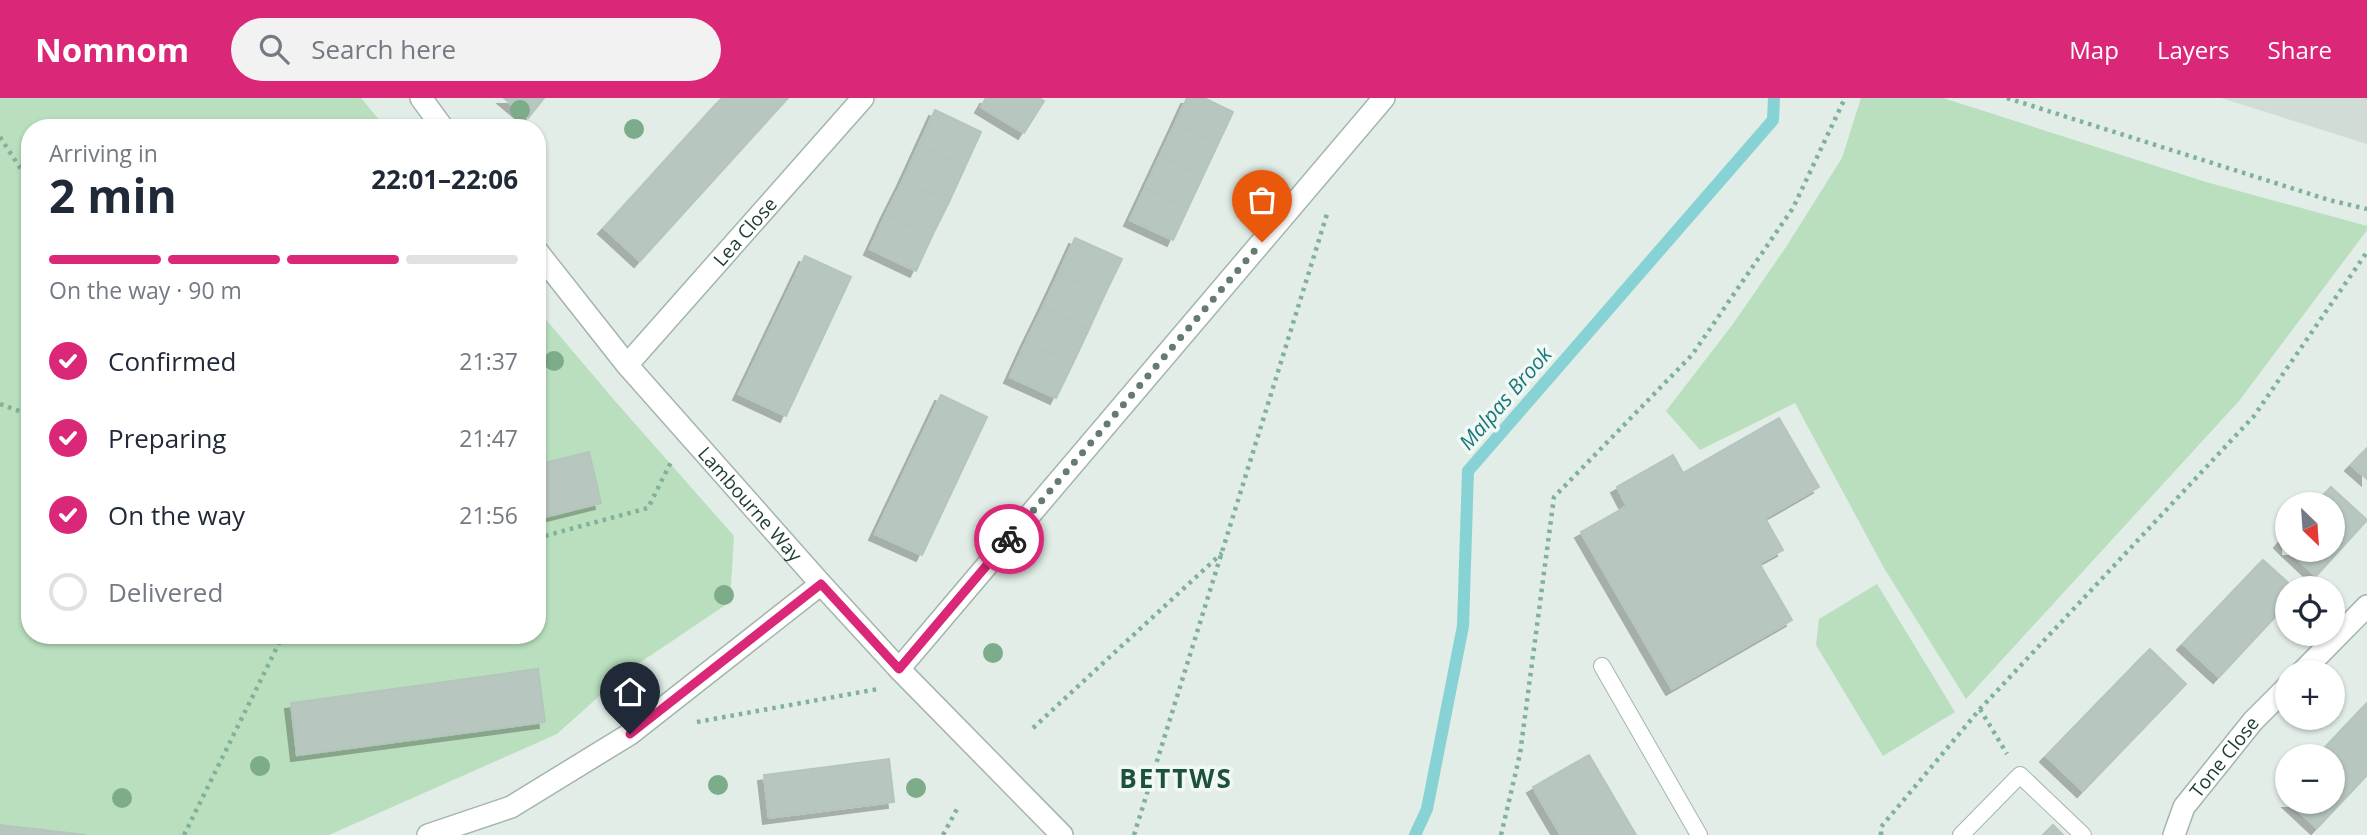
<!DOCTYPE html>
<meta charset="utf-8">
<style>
:root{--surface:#fff;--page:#f2f2f3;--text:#1f2937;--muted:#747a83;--line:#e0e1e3;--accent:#db2777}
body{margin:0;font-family:"Open Sans",sans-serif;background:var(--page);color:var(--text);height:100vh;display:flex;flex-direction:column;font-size:26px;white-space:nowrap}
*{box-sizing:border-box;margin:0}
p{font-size:23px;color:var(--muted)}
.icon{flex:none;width:38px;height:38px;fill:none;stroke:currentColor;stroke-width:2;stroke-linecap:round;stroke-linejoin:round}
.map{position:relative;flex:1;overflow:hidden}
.side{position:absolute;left:21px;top:21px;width:525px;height:525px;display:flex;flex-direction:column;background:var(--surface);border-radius:28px;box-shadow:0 2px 5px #0004}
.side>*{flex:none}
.needle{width:46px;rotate:155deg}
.controls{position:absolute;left:2275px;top:394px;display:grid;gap:14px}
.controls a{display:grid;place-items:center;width:70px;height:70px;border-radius:50%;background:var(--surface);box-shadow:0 2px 5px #0004;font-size:35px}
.pin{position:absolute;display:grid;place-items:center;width:60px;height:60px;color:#fff;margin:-72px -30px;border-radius:50% 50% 50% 0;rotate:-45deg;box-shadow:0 0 7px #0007}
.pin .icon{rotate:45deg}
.courier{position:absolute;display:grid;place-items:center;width:70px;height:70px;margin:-35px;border:5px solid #db2777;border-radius:50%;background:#fff;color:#222;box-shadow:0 2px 9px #0007}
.overview em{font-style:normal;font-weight:700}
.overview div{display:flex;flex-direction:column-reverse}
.overview{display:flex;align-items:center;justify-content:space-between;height:119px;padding:0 28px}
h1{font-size:46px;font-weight:700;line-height:52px}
.bar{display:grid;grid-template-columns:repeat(4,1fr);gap:10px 7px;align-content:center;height:84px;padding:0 28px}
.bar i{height:9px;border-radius:5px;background:var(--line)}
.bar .current{background:var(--accent)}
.bar p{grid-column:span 4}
ol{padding:0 28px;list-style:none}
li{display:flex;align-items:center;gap:21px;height:77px}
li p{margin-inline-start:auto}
li .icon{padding:7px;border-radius:50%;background:var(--accent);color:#fff;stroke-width:4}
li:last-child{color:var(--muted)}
li i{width:38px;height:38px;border:4px solid var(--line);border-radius:50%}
header{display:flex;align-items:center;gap:42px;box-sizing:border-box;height:98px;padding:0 35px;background:var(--accent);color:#fff}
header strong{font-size:33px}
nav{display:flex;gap:38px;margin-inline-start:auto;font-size:24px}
.search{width:490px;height:63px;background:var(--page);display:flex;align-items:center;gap:18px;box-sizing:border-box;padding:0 24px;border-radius:38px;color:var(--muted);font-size:26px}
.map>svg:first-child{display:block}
.built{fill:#d0dcd5}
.green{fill:#b9dfbe}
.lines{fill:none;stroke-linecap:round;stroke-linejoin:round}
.stream{stroke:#87d2d4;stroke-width:12}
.building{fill:#b7c7bf;stroke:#b4c6bc;stroke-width:2;filter:url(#shadow)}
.service-casing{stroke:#a4b5ac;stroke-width:18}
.minor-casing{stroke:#a4b5ac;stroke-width:24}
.path{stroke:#80b19c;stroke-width:4.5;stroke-dasharray:3.5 5;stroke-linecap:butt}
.service{stroke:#fff;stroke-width:16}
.minor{stroke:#fff;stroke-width:21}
.tree{fill:#7cac89}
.done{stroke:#647b71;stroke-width:7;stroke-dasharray:0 12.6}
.route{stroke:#db2777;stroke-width:9}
.labels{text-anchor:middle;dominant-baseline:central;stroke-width:7;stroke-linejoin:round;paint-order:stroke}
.street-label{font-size:19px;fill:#213e32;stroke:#f2f9f5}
.water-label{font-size:21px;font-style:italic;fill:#18797d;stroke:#f2f9f5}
.district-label{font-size:26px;font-weight:bold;letter-spacing:2px;fill:#1c513d;stroke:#f2f9f5}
</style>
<header>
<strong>Nomnom</strong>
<div class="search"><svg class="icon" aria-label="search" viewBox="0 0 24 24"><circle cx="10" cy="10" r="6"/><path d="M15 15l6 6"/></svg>Search here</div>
<nav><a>Map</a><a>Layers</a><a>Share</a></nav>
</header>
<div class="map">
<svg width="2367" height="737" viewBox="0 0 2367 737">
<defs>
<filter id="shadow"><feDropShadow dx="-6" dy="6" stdDeviation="0" flood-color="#0004"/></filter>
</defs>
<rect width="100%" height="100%" fill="#e1ede6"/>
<path class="built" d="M2221,0H2367V46Z"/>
<path class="green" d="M0,0H361L386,30H30V537H537V211L615,303L734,438L730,504L626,574L557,636L329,737H0Z
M1861,0H1943L2206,84L2367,128V132L2239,303L1966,601L1884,470L1795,305L1700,352L1666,313L1733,226L1786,149L1842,60Z
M1877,486L1955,614L1883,658L1816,547L1819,521Z"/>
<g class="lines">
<path class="stream" d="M1415,737L1427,711L1463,528L1468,373L1773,22L1774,0"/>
</g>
<path class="building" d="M504,0H544L528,20Z
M722,0H788L640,163L604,130Z
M986,0H1039L1044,3L1024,35L981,9Z
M1187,0H1204L1233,14L1218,46L1175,26Z
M935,12L981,34L965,69L919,47Z
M333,24L334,30H311Z
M1175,26L1218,46L1203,78L1160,58Z
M919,47L965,69L949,104L903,82Z
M1160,58L1203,78L1188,110L1145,90Z
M903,82L949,104L932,138L886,116Z
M1145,90L1188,110L1173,142L1130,122Z
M886,116L932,138L916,173L870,151Z
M1075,140L1122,161L1105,196L1059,175Z
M805,158L851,179L786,318L739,296Z
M1059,175L1105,196L1089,231L1043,209Z
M1043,209L1089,231L1073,265L1026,244Z
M1026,244L1073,265L1056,300L1010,279Z
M941,297L987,319L922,457L875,436Z
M1779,320L1819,389L1765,420L1783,452L1759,465L1792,522L1672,591L1581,434L1627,408L1617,389L1673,357L1683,375Z
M2367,350V381L2351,367Z
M589,354L601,405L537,421V367Z
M2331,389L2367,422L2316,478L2288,452H2333V406H2315Z
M2287,436V451L2280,444Z
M2263,462L2294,490H2287V506L2219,579L2183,546Z
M2150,551L2186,586L2083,693L2046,658Z
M538,571L545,624L297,657L291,605Z
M2367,605V677L2317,730L2289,704H2333V658H2317Z
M1589,657L1636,737H1561L1545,710L1533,689Z
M889,661L894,704L769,720L764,677Z
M0,727L86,737H0Z
M2053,727L2063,737H2043Z"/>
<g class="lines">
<g class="service-casing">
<path id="service" d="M1602,568L1699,737
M1961,737L2020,677L2083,737"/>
</g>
<g class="minor-casing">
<g id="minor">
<path d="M421,0L443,30"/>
<path id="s1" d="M537,153L627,267L821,486L899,571L1062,737"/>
<path id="s2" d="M627,267L863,0"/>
<path d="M899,571L1384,0"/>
<path d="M2302,574L2367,508"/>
<path d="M428,737L511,709L630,636L821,486"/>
<path id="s3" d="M2174,737L2184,709L2253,623L2287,589"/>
</g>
</g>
<path class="path" d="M2007,0L2329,102L2367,111
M0,39L30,85
M0,306L30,317
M537,440L648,410L672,362
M1980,611L2007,656
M697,624L878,591
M1033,630L1222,455
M184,737L283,537
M943,737L957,711
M1134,737L1327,116
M1501,737L1520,656L1554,399L1692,257L1793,110L1845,0
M1881,737V729L1980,611L2254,318L2367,154"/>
<use href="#service" class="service"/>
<use href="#minor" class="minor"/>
</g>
<g class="tree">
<circle cx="520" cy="12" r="10"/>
<circle cx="634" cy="31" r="10"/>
<circle cx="554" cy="263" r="10"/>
<circle cx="724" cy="497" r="10"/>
<circle cx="993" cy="555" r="10"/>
<circle cx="260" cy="668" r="10"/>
<circle cx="718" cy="687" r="10"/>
<circle cx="916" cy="690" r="10"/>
<circle cx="122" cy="700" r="10"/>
</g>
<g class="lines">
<path class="done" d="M1009,441L1262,144"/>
<path class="route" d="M630,636L821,486L899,571L1009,441"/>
</g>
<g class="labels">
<g class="street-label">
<text stroke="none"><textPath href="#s2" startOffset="178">Lea Close</textPath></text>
<text stroke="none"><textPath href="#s1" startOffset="331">Lambourne Way</textPath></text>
<text stroke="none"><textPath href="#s3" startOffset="94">Tone Close</textPath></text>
</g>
<g class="water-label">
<text transform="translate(1505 300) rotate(-49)">Malpas Brook</text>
</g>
<g class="district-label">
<text x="1176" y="680">BETTWS</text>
</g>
</g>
</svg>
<div class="controls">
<a><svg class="needle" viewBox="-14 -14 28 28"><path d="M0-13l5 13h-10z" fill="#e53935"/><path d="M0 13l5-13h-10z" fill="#747a83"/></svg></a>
<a><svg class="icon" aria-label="locate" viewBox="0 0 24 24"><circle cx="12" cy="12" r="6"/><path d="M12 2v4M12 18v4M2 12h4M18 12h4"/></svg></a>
<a>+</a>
<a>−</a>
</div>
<div class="pin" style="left:1262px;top:144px;background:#ea580c"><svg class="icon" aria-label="bag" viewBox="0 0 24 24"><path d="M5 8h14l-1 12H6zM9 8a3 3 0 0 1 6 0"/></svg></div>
<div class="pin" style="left:630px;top:636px;background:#1f2937"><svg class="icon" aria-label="home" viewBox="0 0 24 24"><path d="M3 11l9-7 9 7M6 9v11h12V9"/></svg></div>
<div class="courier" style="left:1009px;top:441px"><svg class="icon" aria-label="bike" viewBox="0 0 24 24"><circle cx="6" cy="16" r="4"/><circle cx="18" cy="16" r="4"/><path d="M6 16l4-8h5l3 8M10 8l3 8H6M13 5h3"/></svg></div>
<section class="side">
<div class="overview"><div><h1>2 min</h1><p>Arriving in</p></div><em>22:01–22:06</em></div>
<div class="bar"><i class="current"></i><i class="current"></i><i class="current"></i><i></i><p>On the way · 90 m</p></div>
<ol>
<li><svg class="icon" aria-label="check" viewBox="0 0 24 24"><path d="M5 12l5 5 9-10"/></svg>Confirmed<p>21:37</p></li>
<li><svg class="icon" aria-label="check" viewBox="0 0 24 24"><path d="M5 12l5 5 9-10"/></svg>Preparing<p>21:47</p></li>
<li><svg class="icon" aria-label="check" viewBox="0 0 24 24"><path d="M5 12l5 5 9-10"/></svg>On the way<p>21:56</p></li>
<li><i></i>Delivered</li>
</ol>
</section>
</div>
